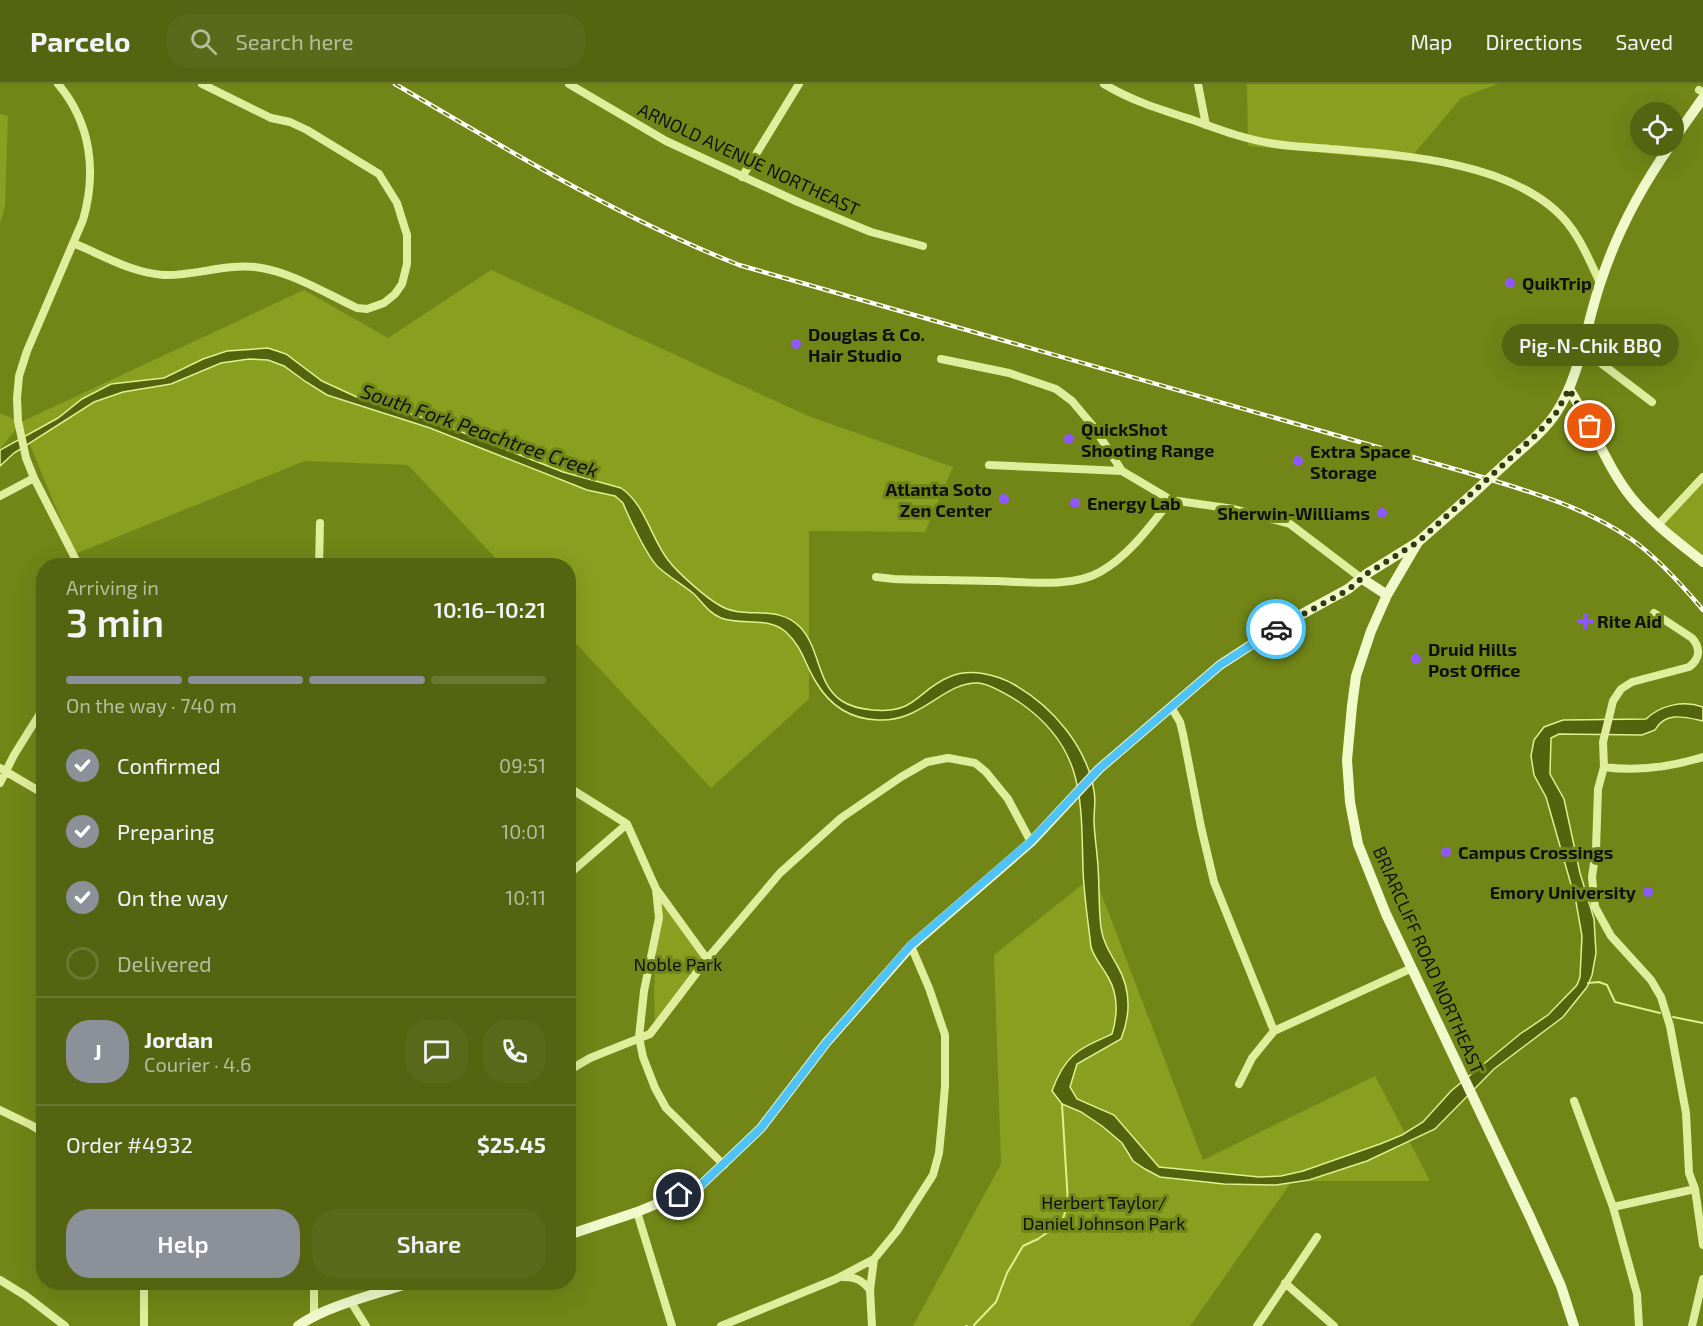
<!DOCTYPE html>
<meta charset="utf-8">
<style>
:root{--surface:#556411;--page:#5b6a1a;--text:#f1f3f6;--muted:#b6bd9f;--line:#6b7831;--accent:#8c9099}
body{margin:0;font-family:"Exo 2",sans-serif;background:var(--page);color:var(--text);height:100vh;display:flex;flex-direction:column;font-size:22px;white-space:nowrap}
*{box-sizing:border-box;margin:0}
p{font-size:20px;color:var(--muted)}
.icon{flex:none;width:33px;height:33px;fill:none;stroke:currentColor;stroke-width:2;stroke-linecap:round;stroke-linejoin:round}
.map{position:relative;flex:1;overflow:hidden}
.sheet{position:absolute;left:36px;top:474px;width:540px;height:732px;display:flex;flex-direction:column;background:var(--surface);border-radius:24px;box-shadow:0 6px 24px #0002}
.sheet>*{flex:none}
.controls{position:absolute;left:1630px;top:18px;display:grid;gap:12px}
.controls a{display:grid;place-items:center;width:54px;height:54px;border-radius:50%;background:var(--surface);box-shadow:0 6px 24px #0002;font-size:30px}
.pin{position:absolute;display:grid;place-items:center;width:51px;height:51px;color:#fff;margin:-26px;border:3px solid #fff;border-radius:50%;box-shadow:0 2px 6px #0007}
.courier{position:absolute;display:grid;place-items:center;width:60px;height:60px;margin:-30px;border:4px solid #4fc3f7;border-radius:50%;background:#fff;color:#222;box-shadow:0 2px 8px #0007}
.bubble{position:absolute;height:42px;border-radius:21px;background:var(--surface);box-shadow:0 6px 24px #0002;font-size:20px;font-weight:600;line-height:42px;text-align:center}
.headline em{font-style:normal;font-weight:600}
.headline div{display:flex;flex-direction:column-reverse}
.headline{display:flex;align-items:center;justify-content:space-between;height:102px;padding:0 30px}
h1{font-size:39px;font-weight:600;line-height:45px}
.bar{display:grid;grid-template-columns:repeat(4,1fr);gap:9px 6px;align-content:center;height:72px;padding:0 30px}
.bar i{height:8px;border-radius:4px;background:var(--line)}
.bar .active{background:var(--accent)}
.bar p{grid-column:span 4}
.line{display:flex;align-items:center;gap:15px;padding:0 30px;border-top:2px solid var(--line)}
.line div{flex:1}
.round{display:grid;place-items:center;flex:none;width:63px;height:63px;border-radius:24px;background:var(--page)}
ol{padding:0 30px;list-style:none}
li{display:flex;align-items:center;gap:18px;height:66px}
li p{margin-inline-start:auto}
li .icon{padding:6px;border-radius:50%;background:var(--accent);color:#fff;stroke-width:4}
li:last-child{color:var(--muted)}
li i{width:33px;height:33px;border:3px solid var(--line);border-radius:50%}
.primary-button{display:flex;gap:12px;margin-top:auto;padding:12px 30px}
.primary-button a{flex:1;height:69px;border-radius:24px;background:var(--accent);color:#fff;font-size:24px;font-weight:600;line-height:69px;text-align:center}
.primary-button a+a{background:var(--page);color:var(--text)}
header{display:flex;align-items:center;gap:36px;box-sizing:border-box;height:84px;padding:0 30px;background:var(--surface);border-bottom:2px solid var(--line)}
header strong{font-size:28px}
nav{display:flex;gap:33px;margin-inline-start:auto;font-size:21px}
.search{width:420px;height:54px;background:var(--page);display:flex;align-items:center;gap:15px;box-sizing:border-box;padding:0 21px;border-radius:24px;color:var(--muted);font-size:22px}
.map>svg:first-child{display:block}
.green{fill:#8a9f1f}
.water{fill:#53630e;stroke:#e1f08e;stroke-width:1.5}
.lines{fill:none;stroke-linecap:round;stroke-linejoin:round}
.stream{stroke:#e1f08e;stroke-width:2}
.street{stroke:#e0ed9c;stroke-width:8}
.secondary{stroke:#f0f9c9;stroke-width:10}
.rail-casing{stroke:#fff;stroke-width:4.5}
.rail{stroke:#718617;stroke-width:2;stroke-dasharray:7;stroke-linecap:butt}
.secondary-bridge{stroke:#f0f9c9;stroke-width:10}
.done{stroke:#333a13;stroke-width:6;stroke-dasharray:0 10.8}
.route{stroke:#4fc3f7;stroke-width:8}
.poi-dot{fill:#8f58ff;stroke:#718617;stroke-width:2}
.labels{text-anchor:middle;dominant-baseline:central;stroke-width:6;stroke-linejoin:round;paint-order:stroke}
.street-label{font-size:18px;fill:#111;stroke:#718617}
.poi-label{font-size:18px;font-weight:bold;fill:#111;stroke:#718617;text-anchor:start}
.park-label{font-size:18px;fill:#111;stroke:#718617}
.water-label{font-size:20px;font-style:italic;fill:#111;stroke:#718617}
</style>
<header>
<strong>Parcelo</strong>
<div class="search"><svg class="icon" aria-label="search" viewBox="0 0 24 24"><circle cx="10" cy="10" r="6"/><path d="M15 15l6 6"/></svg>Search here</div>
<nav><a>Map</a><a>Directions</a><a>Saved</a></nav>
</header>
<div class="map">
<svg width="1703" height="1242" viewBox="0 0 1703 1242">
<rect width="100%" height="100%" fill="#718617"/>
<path class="green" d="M1247,0H1498L1461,14L1408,77L1248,62Z
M0,30L8,32L5,123L0,139Z
M491,186L808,332L953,383L925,448L809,447V615L711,704L569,552L568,482L502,481L408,381L305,377L75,470L21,339L0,365V329L21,338L304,206L388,254Z
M1703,394V482L1654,442Z
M1094,791L1203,1076L1375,992L1430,1097H1292L1190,1242H913L1001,1080L994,871Z
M659,814L707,880L680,918L655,941L654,909Z"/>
<path class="water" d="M268,264L286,270L322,297L359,314L436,338L563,388L621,404C645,420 651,454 668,476C678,489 705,513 719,521C744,537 777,519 800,543C821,565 816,600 842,617C851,623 862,625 872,626C917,630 916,607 949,593C970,584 996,590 1015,601C1053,623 1087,663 1094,707C1096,716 1094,726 1094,735C1094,747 1096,759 1097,771C1100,795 1098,820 1101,844C1103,858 1110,869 1117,881C1131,905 1131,930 1121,955L1077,980L1070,1003L1077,1015L1114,1031L1159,1083L1259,1093L1281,1092L1303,1087L1380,1060L1402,1051L1423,1038L1451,1007L1520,950L1548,931L1577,901L1580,893L1582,852L1576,818L1546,713L1534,691L1531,672L1534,656L1544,643L1563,636L1646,635C1661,621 1683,616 1703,623V637C1685,633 1665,627 1655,646L1642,651L1559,650L1551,654L1550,690L1564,715L1580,789L1594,835L1596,869L1592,891L1587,903L1563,933L1494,985L1435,1045L1367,1077L1309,1096L1276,1101L1224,1100L1160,1093L1145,1085L1133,1077L1122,1059L1102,1042L1081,1028L1062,1020L1052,1007C1065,970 1079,965 1112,950C1118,930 1118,910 1108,893C1102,882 1094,874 1091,863C1088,837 1084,812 1083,786C1081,715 1085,663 1019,618C1008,611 990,600 978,599C943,598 923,638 878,636C851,635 830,622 816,598C805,581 803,564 786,548C768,532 742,542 721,534C709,529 703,519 694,510C683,501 669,493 658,483C647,472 629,434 623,419L615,412L587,406L430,344L327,311L306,298L284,282L268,276L249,275L221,279L171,300L123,308L94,318L14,369L0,382V366L58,334L82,315L111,300L164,294L203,275L227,267Z"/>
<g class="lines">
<path class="stream" d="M1588,899L1599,898L1607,901L1615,918L1660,929
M1673,933L1703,939
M974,1241L996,1218L1007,1189L1023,1162L1038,1155L1062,1138L1068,1119L1062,1020
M966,1242H967"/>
<path class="street" d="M58,0C91,39 97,88 83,136L27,267L19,292L17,314L18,337L26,374L34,394L79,482
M569,0L666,57L798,118L871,148L923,162
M1104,0C1132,17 1162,26 1193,36C1220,46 1247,56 1276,60C1293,63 1312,63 1330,65C1401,71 1500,77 1555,126C1577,145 1588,173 1600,199
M1198,0L1206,41
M1699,6L1703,8
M742,93L799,0
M73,159C103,171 131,189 164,191C194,192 224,180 255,183C290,187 325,209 357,224L367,225L384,219L395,210L402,200L407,180V151L397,119L379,90L307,46L290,38L271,34L202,0
M1581,264L1652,318
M941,275L1009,289L1056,305L1072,317L1093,342L1122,387L1171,416L1234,425L1290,440L1361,494
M989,381L1122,387
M0,412L34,394
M1658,441L1703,393
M319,482L320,439
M876,493L894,495C928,496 961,496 995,497C1026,498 1072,504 1100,488C1129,472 1150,442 1171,416
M1654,529L1692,554C1701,564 1700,575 1689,583L1632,598L1621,605L1613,617L1603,658L1604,683L1598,705L1596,765L1592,793L1595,823L1611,852L1651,896L1661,913L1670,942L1686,1029L1689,1089L1695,1105L1703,1161
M1171,623L1180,638L1183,650L1201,743L1214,798L1274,947
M1604,683C1638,688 1670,683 1703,673
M0,684L44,710
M0,699L14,671L44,623
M568,703L627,740L656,805L659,834L644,907L639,953L643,973L655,1004L666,1024L724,1081
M568,791L627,740
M657,806L707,875
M568,987L590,974L650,950L707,875L780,789L841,734L901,693L927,678L948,674L975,679L986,688L1008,715L1031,758
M1239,1000L1252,974L1274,947L1412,884
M1574,1017L1613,1123L1637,1210L1639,1242
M0,1026L31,1041L44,1049
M1613,1123L1695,1105
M637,1128L672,1242
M843,1193C856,1193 862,1196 870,1206
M0,1196L26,1212L65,1242
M144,1198V1242
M1285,1199L1334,1242
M351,1218L366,1242
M314,1233V1198
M721,1242L836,1195L874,1175L897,1147L933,1091L939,1069L942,1038L945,1002V951L929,904L911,862
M872,1242L870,1206L874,1175
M1257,1242L1317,1153
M1692,1242L1703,1195"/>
<path class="secondary" d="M1674,55L1703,14
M1569,305C1592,340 1605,380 1631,413C1651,438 1678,458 1703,478
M1504,381C1521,365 1543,349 1556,329C1580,293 1586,241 1600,200C1616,150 1640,105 1670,62
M1468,414L1418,458L1387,511L1371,547L1356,592L1352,622L1347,676L1350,718L1358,760L1386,830L1531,1135L1561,1202L1574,1242
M1361,494L1387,511
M568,1151L637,1128L700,1102L761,1044L826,959L911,862L1031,758L1099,685L1220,581L1280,542L1348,505L1368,489L1418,458
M298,1242C327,1221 378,1210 412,1198"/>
<g class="rail-casing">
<path id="rail" d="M395,0C506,65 618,133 739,181L1465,388C1521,405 1582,421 1631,455C1658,474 1682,501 1703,526"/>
</g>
<use href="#rail" class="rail"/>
<path class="secondary-bridge" d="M1468,414L1504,381"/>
</g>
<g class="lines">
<path class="done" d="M1276,545L1348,506L1368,489L1418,458L1536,351L1556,329L1569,305L1590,342"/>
<path class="route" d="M679,1111L700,1102L761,1044L826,959L910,862L1030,758L1099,685L1220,581L1276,545"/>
</g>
<g class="poi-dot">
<circle cx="1510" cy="199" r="6"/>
<circle cx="796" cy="260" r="6"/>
<circle cx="1069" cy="355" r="6"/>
<circle cx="1298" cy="377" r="6"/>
<circle cx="1004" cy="415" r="6"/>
<circle cx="1075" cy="419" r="6"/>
<circle cx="1382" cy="429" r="6"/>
<path d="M1582 528h6v6h6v6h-6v6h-6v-6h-6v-6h6z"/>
<circle cx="1416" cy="575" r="6"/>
<circle cx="1446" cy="768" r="6"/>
<circle cx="1648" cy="808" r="6"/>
</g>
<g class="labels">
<g class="street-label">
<text transform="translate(749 75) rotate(25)">ARNOLD AVENUE NORTHEAST</text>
<text transform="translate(1429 876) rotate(66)">BRIARCLIFF ROAD NORTHEAST</text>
</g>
<g class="poi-label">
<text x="1522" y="199">QuikTrip</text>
<text x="808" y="250">Douglas &amp; Co.<tspan x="808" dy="21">Hair Studio</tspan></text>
<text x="1081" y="345">QuickShot<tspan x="1081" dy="21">Shooting Range</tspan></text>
<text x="1310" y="367">Extra Space<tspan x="1310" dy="21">Storage</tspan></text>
<text x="992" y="405" text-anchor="end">Atlanta Soto<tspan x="992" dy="21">Zen Center</tspan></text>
<text x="1087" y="419">Energy Lab</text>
<text x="1370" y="429" text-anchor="end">Sherwin-Williams</text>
<text x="1597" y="537">Rite Aid</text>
<text x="1428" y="565">Druid Hills<tspan x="1428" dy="21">Post Office</tspan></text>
<text x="1458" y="768">Campus Crossings</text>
<text x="1636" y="808" text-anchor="end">Emory University</text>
</g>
<g class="park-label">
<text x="678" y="880">Noble Park</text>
<text x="1104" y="1118">Herbert Taylor/<tspan x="1104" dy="21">Daniel Johnson Park</tspan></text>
</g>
<g class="water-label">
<text transform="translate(480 346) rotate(19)">South Fork Peachtree Creek</text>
</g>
</g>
</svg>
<div class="controls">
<a><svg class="icon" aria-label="locate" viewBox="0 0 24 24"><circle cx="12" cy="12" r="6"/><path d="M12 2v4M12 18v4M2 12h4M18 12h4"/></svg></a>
</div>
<div class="pin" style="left:1590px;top:342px;background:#ea580c"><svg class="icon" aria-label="bag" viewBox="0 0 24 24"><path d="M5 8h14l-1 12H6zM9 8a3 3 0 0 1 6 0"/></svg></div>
<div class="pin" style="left:679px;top:1111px;background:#1f2937"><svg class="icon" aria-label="home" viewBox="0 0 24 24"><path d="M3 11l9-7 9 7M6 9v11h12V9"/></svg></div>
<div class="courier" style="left:1276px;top:545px"><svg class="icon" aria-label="car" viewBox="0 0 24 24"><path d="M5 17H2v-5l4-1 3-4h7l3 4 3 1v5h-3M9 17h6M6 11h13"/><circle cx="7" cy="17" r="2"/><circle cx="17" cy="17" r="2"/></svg></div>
<div class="bubble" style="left:1502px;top:240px;width:177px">Pig-N-Chik BBQ</div>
<section class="sheet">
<div class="headline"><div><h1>3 min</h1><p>Arriving in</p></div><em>10:16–10:21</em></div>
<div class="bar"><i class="active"></i><i class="active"></i><i class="active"></i><i></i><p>On the way · 740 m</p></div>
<ol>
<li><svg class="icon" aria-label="check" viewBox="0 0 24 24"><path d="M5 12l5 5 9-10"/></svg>Confirmed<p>09:51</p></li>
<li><svg class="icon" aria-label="check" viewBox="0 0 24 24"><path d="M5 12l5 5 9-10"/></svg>Preparing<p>10:01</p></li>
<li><svg class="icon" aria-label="check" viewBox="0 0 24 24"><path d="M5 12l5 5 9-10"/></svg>On the way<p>10:11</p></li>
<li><i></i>Delivered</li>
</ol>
<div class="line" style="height:108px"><b class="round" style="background:var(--accent);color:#fff">J</b><div><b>Jordan</b><p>Courier · 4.6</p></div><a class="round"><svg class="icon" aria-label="chat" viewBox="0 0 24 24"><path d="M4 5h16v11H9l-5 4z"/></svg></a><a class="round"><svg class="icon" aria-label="phone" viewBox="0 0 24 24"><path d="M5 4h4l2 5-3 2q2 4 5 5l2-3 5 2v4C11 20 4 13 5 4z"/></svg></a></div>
<div class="line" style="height:78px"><div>Order #4932</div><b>$25.45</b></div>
<div class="primary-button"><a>Help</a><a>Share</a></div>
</section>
</div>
